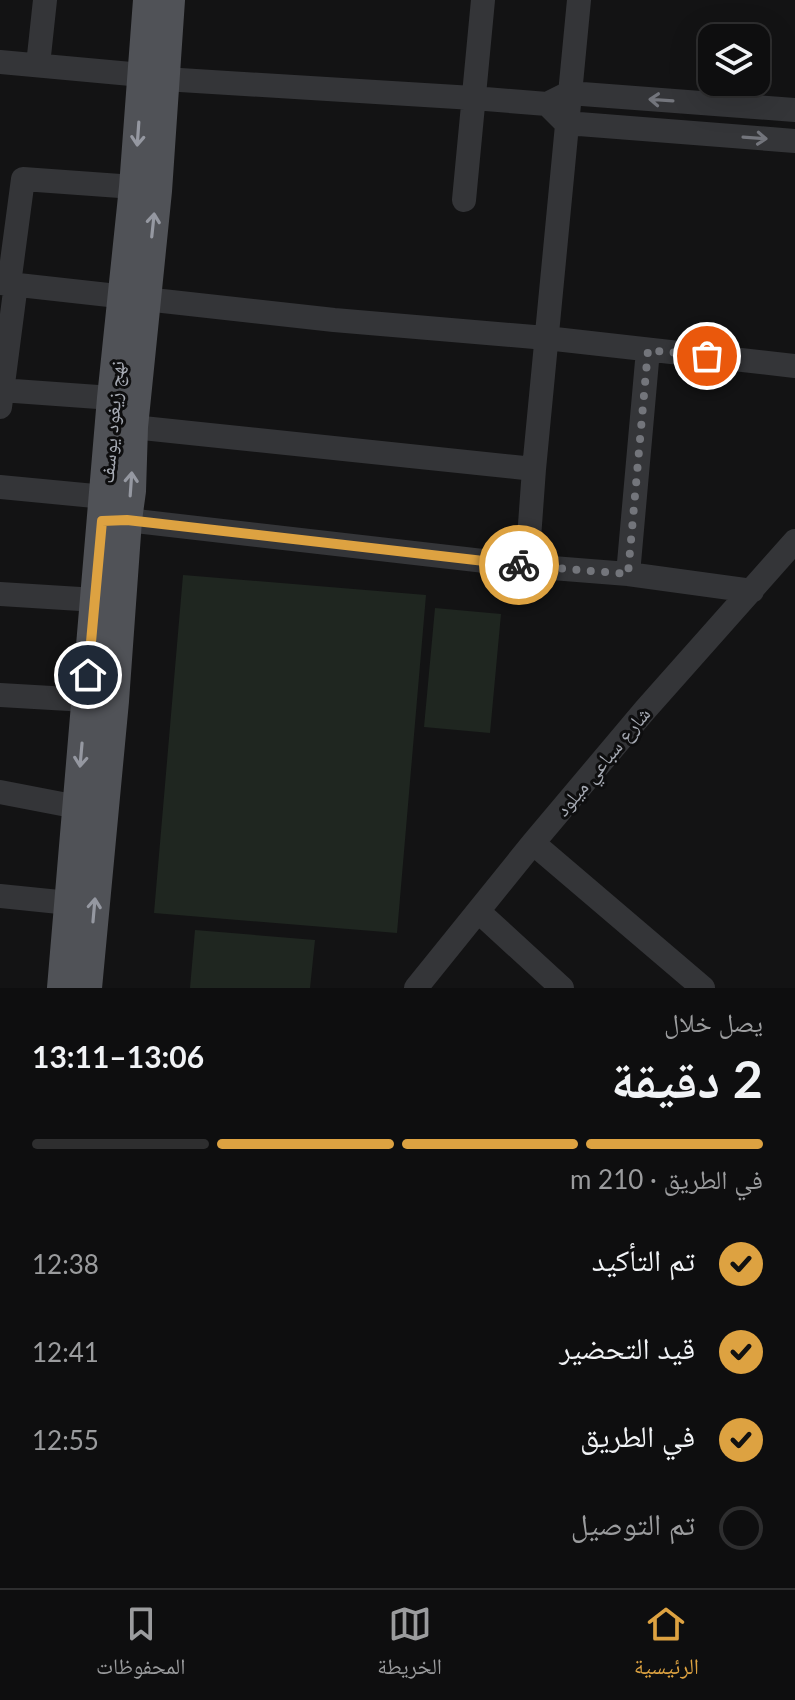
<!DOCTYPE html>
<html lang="ar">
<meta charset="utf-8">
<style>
:root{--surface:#0e0e0f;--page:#171718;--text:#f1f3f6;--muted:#9b9c9e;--line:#2e2e2f;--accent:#dda241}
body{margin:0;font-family:Lato,"Noto Naskh Arabic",sans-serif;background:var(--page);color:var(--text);direction:rtl;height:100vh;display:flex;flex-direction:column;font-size:30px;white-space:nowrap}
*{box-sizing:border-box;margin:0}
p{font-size:26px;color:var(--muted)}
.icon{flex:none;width:44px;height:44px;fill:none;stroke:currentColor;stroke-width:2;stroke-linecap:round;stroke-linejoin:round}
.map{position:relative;height:988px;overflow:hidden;direction:ltr}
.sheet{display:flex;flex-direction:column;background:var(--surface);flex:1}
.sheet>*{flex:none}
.controls{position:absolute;left:698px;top:24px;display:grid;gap:16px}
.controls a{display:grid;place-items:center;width:72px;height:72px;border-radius:16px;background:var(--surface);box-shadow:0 8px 32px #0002,0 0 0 2px var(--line);font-size:40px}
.pin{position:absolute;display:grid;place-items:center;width:68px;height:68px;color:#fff;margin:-34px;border:4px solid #fff;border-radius:50%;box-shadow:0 2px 8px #0007}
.courier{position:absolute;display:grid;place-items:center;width:80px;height:80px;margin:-40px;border:6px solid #dda241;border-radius:50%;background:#fff;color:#222;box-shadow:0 2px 10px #0007}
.overview em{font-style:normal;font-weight:700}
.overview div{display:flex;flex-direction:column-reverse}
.overview{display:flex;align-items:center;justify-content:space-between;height:136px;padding:0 32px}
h1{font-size:52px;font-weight:700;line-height:60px}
.bar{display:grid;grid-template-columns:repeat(4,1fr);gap:12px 8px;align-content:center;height:96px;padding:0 32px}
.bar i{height:10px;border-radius:6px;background:var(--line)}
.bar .on{background:var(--accent)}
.bar p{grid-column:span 4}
ol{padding:0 32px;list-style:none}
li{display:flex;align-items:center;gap:24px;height:88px}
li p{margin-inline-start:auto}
li .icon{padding:8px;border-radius:50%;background:var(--accent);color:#111;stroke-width:4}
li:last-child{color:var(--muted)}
li i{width:44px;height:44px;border:4px solid var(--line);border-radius:50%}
.dock{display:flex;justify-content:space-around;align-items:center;height:112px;border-top:2px solid var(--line);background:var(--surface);font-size:22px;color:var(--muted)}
.dock a{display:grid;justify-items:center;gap:4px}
.dock .on{color:var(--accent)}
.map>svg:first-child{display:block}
.green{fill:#1f2620}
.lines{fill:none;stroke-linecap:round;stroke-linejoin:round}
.minor{stroke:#343538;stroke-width:24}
.major{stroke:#505257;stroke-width:30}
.oneway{stroke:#73757c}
.oneway2{stroke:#9598a1}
.done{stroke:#73757b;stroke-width:8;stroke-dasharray:0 14.4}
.route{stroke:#dda241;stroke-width:10}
.labels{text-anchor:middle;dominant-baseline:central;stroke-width:6;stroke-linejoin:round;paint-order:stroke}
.street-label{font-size:20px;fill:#a6aab3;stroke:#0e0e0f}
</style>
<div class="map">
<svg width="795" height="988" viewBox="0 0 795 988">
<rect width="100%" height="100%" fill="#131314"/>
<path class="green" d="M183,575L426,595L397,933L154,913Z
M435,608L501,614L490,733L424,727Z
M195,930L315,940L310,988H190Z"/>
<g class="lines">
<path class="minor" d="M0,62L142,75L164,79L473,98L547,104
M38,65L45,0
M795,110L569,93L547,104L566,123L795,141
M464,200L483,0
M0,283L334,320L546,338L795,366
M9,284L23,179L134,187
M0,390L112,398
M0,407L16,284
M133,427L534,469
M0,487L105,497
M111,521L127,520L527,566L628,574L752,591
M527,566L534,469L579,0
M628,574L648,350
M0,594L112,601
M0,695L103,701
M0,792L62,804L77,805
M533,843L703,988
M0,896L69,903
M479,912L562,988
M416,988L533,843L645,710L795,541"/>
<path class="major" d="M62,988L112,398L134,187L148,0
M87,988L114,701L127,520L131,491L133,427L157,191L170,0"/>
</g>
<defs><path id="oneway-shaft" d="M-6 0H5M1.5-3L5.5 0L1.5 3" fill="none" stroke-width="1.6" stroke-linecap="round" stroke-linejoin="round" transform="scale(2)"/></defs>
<g class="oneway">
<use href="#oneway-shaft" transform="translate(661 100) rotate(-176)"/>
<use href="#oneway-shaft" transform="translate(755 138) rotate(4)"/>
</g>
<g class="oneway2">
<use href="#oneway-shaft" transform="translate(138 134) rotate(94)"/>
<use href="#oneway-shaft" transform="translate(153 225) rotate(-84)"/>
<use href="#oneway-shaft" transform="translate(131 484) rotate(-86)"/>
<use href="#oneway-shaft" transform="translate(81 755) rotate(95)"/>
<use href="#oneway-shaft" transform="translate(94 910) rotate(-85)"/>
</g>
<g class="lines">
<path class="done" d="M519,565L628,574L648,350L707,356"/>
<path class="route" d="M88,675L102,521L127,520L519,565"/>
</g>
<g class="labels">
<g class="street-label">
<text transform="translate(111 422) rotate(-85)">نهج زيغود يوسف</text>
<text transform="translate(602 761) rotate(-50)">شارع سباعي ميلود</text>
</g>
</g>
</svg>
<div class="controls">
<a><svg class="icon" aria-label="layers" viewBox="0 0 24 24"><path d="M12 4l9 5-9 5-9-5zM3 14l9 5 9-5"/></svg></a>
</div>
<div class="pin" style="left:707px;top:356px;background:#ea580c"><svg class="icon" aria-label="bag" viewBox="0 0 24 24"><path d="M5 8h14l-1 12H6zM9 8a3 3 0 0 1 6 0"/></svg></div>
<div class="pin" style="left:88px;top:675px;background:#1f2937"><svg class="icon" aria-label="home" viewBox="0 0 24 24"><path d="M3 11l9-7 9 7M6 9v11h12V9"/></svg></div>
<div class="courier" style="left:519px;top:565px"><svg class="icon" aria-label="bike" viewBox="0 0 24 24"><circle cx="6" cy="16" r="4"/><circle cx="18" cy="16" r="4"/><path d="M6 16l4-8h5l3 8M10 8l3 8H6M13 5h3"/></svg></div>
</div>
<section class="sheet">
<div class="overview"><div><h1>2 دقيقة</h1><p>يصل خلال</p></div><em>13:06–13:11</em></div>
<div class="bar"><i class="on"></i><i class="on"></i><i class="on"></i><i></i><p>في الطريق · 210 m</p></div>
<ol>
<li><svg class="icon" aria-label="check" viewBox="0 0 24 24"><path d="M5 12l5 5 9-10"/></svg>تم التأكيد<p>12:38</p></li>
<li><svg class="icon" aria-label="check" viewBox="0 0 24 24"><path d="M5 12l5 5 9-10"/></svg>قيد التحضير<p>12:41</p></li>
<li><svg class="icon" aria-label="check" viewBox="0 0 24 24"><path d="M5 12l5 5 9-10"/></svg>في الطريق<p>12:55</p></li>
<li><i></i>تم التوصيل</li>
</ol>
</section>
<nav class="dock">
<a class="on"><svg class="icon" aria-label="home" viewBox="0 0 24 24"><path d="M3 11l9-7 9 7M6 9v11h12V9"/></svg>الرئيسية</a>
<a><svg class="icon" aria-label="map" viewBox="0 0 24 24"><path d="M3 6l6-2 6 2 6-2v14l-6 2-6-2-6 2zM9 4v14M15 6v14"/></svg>الخريطة</a>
<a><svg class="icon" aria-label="saved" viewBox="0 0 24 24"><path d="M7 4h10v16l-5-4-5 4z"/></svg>المحفوظات</a>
</nav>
